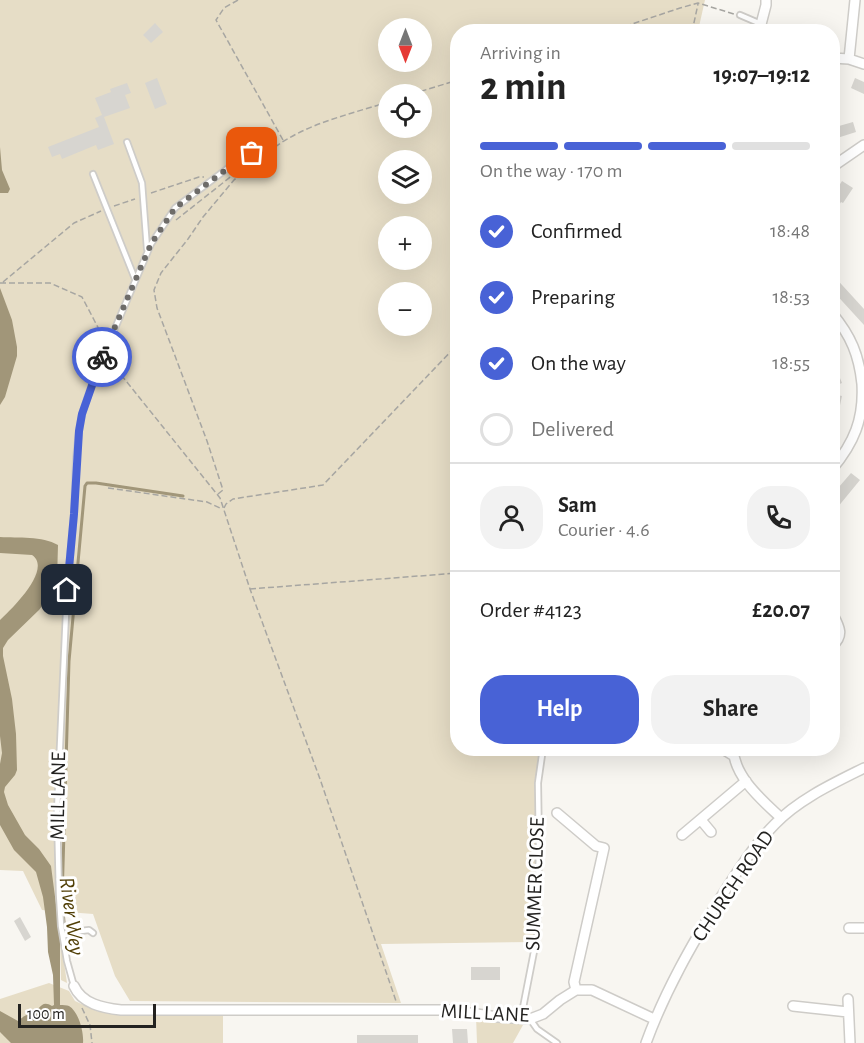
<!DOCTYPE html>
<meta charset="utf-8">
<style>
:root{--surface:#fff;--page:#f2f2f2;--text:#222;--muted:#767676;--line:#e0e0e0;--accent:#4862d6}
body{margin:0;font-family:"Alegreya Sans",sans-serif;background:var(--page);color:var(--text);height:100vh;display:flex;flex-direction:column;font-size:22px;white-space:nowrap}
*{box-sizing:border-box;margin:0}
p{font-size:20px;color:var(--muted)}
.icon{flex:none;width:33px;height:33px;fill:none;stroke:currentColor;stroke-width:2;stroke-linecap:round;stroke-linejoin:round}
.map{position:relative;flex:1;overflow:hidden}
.sheet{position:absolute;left:450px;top:24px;width:390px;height:732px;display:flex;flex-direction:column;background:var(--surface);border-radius:24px;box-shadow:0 6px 24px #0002}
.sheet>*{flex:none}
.needle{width:39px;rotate:180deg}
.controls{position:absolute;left:378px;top:18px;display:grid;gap:12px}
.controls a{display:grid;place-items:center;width:54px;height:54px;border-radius:50%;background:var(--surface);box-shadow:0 6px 24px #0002;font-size:30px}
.scale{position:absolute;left:18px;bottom:15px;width:138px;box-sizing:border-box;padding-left:6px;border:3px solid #232220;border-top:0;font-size:16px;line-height:21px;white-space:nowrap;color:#232220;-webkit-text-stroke:4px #fff;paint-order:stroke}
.pin{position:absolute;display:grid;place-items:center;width:51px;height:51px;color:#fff;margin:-26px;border-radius:12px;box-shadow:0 3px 9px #0006}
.courier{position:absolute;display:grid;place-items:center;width:60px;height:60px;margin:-30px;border:4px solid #4862d6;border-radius:50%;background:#fff;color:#222;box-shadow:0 2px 8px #0007}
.summary em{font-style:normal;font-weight:700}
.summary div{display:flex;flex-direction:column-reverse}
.summary{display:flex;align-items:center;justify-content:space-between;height:102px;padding:0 30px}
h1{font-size:39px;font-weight:700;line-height:45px}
.bar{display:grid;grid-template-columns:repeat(4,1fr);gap:9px 6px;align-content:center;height:72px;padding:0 30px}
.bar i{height:8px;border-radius:4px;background:var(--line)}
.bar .selected{background:var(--accent)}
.bar p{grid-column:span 4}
.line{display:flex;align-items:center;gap:15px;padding:0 30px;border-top:2px solid var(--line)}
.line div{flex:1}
.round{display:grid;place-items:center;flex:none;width:63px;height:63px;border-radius:24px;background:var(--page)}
ol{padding:0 30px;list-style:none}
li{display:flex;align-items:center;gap:18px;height:66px}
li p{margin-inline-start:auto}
li .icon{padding:6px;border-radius:50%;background:var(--accent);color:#fff;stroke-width:4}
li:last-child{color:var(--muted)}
li i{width:33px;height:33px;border:3px solid var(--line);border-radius:50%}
.primary-button{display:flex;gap:12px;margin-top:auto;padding:12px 30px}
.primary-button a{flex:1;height:69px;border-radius:24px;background:var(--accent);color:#fff;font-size:24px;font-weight:700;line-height:69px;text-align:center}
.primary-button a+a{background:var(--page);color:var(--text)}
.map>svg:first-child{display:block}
.green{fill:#e6ddc6;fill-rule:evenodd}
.water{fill:#a19679}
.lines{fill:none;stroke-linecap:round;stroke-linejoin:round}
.stream{stroke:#a19679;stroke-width:3}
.building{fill:#d7d5d0}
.service-casing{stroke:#ceccc8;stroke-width:8}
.minor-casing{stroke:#ceccc8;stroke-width:12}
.path{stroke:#a7a6a2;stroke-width:1.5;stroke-dasharray:6 3;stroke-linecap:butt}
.service{stroke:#fff;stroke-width:4.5}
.minor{stroke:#fff;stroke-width:9}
.done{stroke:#6e6c69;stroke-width:6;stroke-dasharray:0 10.8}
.route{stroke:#4862d6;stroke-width:8}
.labels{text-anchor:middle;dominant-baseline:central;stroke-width:6;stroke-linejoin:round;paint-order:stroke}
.street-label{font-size:21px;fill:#232220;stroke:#fff}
.water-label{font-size:22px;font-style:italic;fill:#513f06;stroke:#fff}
</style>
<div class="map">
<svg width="864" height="1043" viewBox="0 0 864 1043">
<rect width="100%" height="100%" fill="#f8f6f1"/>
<path class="green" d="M0,0H705L698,31L458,32V748L543,749L538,783L535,942L381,944L401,1003L130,1001L115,976L93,914L42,910L23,871L0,870ZM388,28H422V62H388ZM388,94H422V128H388ZM388,160H422V194H388ZM388,226H422V260H388ZM388,292H422V326H388Z
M60,935L67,983L61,980Z
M49,983L69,991L75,1001L99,1012L223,1015V1043H0V999Z
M476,1016L523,1025L513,1043H477Z"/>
<path class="water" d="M0,147L2,170L10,189L8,193H0Z
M0,288L12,320L17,347V356L5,397L0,405Z
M0,537C18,538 42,536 58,545L57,580L52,593L39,610L8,640L3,648V656L12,699L16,734L17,770L15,775L5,787L4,792L8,805L25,835L39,849L51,866L60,935V1005C63,1005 67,1005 69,1006C79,1012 84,1033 83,1043H11L0,1032V1011L18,1021C21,1019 23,1016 27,1015C28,1014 30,1015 32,1014C40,1010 41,999 52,1006L54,1005L53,975L48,952L47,927L43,897L36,872L14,850L0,825V764L2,753L0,736V620C11,610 53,569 32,555L0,553Z"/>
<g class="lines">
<path class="stream" d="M65,933L62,900L69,661L85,486L87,483H96L183,496"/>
</g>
<path class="building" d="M155,23L163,32L151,43L143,35Z
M157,78L167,104L155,109L145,83Z
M855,78L864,82V94L851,88Z
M127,83L131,93L125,95L130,108L104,117L114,144L98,150L96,145L62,159L60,154L52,157L48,147L99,127L95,118L102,115L95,98L111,92L110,89Z
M853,122L856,132L834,139L832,128Z
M842,181L853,188L843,203L841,202L832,216V197Z
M832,274L864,309V325L832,290Z
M832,358L842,383L832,387Z
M832,394L842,396L836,424L832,423Z
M851,473L860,480L837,508L832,504V495Z
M20,917L31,937L25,941L14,921Z
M471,967H500V980H471Z
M452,1029H467L468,1043H453Z
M357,1035H418V1043H357Z"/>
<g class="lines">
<g class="service-casing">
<path id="service" d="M740,15L761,24
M127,142L142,183L147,249
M93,174L135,279
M63,936L72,932L89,930L93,933
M74,986L67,961L61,926L59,894L57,812L67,590L74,514L76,459L79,431L82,414L95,375L151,244L175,208L236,162L268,144
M521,1018L537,936L539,849L538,783L543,748
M530,1019L537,1029L557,1043"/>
</g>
<g class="minor-casing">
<path id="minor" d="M759,32L766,5V0
M832,58L849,59L864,64
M849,59L855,0
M832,167L864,145
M832,313C851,336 859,355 862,384C864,419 854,443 832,469
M832,613C839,626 845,635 832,646
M721,748L734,756
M733,748C734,777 762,800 781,818
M557,813L596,846L604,848L574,982L576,990
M701,820L711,832
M682,835L746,781
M849,928H864
M74,986C82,1004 103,1008 121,1010H448L498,1017L530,1019L543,1014L560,1000L576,990H592L654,1019
M848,999L850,1043
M793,1006L848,1012
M646,1043C665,991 692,944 721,897C737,872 754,845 775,824C799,799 834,783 864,768"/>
</g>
<path class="path" d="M238,0L224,8L216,20L283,140
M608,32L680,8L698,3L734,14
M692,32L698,4
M412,94L458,80
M275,147C308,123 351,114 388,102
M151,193L199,177H204
M114,206L135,199
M176,220L243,167
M3,282L74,223L101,211
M0,283H50L82,297L103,337
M110,361L220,498L250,589L320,779L396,1001
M108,488L207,502L222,509
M218,494L223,490L207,441L157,308L154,290L161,273L188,239L203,217L234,180L261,156
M224,508L226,504L233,499L323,485L458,344
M250,589L458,573
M82,1008L90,1025L92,1043"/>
<use href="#service" class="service"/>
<use href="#minor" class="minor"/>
</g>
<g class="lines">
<path class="done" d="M102,357L151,244L175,208L236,162L252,153"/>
<path class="route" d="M67,590L74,514L79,431L82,414L102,357"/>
</g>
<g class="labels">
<g class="street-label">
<text transform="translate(58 796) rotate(-89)">MILL LANE</text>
<text transform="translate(535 884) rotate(-88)">SUMMER CLOSE</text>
<text transform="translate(733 886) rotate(-56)">CHURCH ROAD</text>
<text transform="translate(485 1013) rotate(3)">MILL LANE</text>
</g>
<g class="water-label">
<text transform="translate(72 916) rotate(82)">River Wey</text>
</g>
</g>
</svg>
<div class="controls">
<a><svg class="needle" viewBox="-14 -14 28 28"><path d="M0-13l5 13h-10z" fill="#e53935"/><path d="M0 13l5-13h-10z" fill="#767676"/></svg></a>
<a><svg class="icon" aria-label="locate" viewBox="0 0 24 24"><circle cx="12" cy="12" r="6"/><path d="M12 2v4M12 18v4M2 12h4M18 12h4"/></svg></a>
<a><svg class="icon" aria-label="layers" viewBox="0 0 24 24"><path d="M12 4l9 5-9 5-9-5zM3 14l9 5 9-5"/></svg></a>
<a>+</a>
<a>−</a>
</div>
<div class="scale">100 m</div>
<div class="pin" style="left:252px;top:153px;background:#ea580c"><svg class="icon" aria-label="bag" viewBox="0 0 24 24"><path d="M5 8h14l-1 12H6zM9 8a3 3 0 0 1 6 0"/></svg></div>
<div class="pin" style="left:67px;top:590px;background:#1f2937"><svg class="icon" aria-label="home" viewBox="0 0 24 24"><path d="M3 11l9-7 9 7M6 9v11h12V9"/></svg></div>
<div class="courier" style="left:102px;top:357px"><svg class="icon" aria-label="bike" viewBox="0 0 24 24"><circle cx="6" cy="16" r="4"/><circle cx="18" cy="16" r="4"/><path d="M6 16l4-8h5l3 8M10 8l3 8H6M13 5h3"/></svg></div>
<section class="sheet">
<div class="summary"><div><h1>2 min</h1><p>Arriving in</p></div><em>19:07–19:12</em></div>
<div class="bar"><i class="selected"></i><i class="selected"></i><i class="selected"></i><i></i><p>On the way · 170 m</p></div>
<ol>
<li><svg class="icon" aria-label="check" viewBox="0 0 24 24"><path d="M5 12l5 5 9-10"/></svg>Confirmed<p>18:48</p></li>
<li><svg class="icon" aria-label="check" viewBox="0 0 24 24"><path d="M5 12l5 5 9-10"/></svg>Preparing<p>18:53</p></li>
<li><svg class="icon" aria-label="check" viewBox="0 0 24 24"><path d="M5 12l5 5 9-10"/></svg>On the way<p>18:55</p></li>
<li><i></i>Delivered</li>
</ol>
<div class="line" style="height:108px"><a class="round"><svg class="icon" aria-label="person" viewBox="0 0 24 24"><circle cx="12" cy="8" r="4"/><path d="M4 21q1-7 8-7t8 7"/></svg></a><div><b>Sam</b><p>Courier · 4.6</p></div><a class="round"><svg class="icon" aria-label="phone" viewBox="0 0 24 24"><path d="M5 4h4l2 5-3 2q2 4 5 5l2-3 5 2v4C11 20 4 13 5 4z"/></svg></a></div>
<div class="line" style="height:78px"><div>Order #4123</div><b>£20.07</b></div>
<div class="primary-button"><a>Help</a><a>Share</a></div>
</section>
</div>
